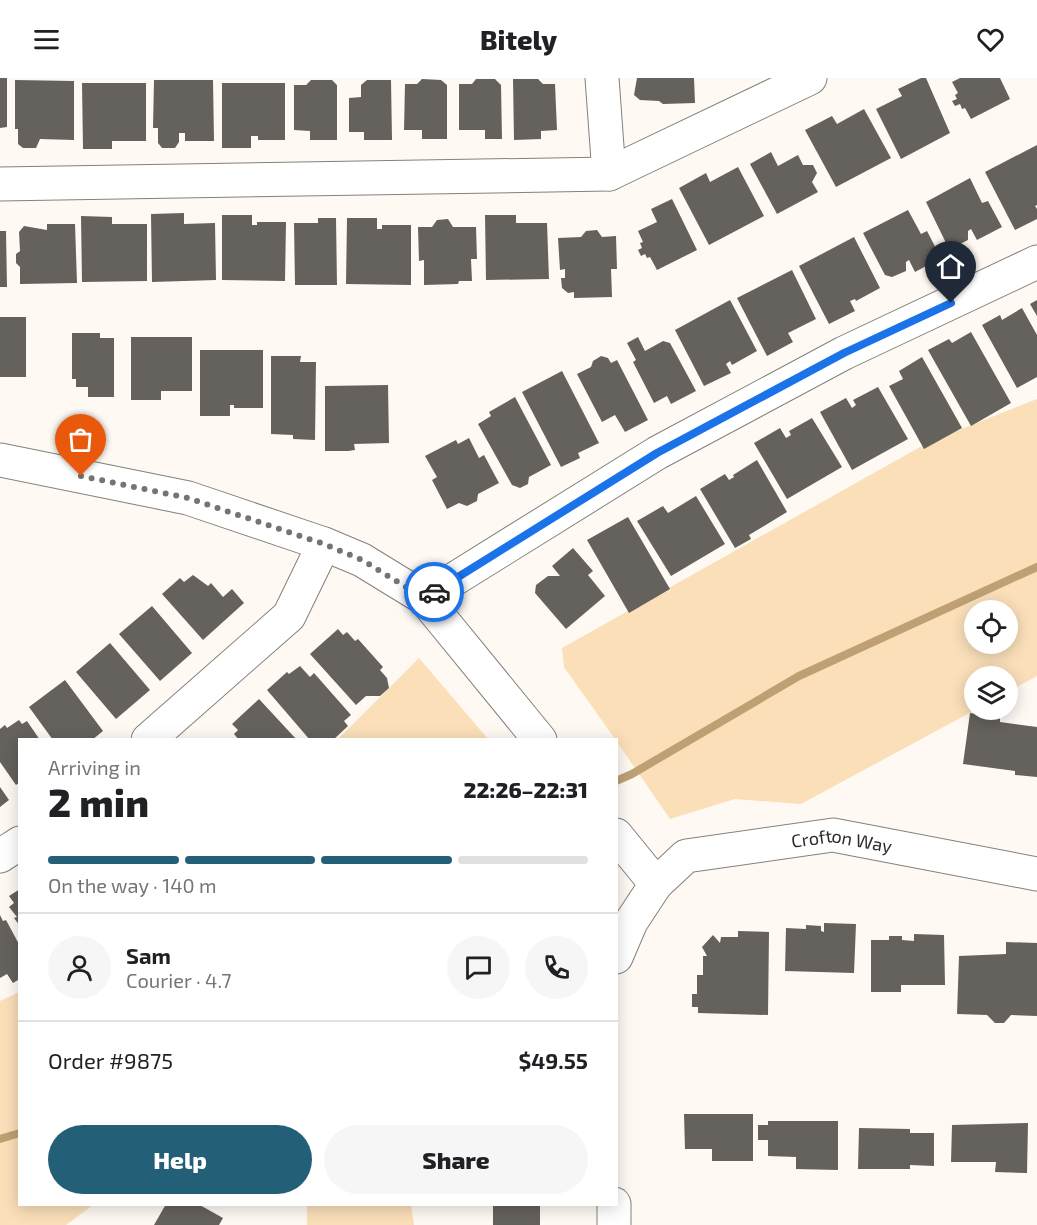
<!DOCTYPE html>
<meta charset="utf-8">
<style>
:root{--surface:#fff;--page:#f6f6f6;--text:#202124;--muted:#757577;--line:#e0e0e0;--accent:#236077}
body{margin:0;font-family:"Exo 2",sans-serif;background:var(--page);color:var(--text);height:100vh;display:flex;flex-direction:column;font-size:22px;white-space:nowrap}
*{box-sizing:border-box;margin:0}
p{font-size:20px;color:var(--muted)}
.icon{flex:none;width:33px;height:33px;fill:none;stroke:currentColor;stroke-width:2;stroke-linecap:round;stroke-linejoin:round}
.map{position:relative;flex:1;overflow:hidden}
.panel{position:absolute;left:18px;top:660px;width:600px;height:468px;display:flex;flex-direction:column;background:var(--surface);border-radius:0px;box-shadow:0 3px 15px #0003}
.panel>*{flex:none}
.buttons{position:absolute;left:964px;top:522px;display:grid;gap:12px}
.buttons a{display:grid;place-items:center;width:54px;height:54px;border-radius:50%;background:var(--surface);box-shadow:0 3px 15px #0003;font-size:30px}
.pin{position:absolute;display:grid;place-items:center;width:51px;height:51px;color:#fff;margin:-62px -26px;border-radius:50% 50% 50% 0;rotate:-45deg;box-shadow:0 0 6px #0007}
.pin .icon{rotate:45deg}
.courier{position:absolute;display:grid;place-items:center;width:60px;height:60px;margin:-30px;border:4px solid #1a73e8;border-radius:50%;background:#fff;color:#222;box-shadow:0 2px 8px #0007}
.headline em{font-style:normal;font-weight:800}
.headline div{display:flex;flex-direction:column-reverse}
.headline{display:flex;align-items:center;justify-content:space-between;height:102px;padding:0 30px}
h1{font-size:39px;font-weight:800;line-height:45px}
.bar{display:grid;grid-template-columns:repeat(4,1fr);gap:9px 6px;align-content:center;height:72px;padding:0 30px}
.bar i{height:8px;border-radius:4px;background:var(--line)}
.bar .current{background:var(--accent)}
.bar p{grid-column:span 4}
.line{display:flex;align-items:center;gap:15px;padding:0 30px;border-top:2px solid var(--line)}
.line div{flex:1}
.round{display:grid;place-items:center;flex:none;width:63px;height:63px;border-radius:32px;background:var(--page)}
.cta{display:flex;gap:12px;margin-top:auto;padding:12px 30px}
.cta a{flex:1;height:69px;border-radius:36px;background:var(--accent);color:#fff;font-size:24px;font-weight:800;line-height:69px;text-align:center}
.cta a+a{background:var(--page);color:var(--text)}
header{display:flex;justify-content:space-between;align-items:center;height:78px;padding:0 30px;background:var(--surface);font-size:27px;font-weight:800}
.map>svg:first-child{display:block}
.green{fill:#fadfb9;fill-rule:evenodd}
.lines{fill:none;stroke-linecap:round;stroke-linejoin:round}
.stream{stroke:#bea074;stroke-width:8}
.building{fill:#65615c}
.minor-casing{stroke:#84807b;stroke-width:35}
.minor{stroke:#fff;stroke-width:33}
.done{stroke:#777470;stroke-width:6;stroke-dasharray:0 10.8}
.route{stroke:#1a73e8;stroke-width:8}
.labels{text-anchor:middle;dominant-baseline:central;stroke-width:6;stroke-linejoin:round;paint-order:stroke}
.street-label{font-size:18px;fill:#2e2c2a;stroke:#fff}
</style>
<header><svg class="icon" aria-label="menu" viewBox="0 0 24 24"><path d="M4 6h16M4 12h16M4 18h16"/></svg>Bitely<svg class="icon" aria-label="heart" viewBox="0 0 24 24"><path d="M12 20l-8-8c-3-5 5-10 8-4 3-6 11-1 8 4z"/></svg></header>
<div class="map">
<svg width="1037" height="1147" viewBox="0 0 1037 1147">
<rect width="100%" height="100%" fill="#fef9f3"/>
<path class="green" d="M1037,321V598L1008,614V598H975V632L801,726L735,721L670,741L617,664L616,662L615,661L564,589L562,570L929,364ZM975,532H1008V566H975Z
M419,580L488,661H338Z
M19,914L20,1126L93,1127L66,1147H0V923Z
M307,1127H411L414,1147H307Z"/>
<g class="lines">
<path class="stream" d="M616,703L632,696L799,598L1037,489
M0,1061L20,1055"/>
</g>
<path class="building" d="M0,0H7V49L0,50Z
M637,0H694L695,25L663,26L659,23L640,22L634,17Z
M921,0H926L950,55L901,81L876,31L902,18L898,11Z
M960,0H1000L1010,21L971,41L965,30L962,31L960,26L955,28L952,23L957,21L955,17L958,15L952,4Z
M422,1L441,2L447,7V61H422V52H404L405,6H417Z
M476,1H495L501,7L502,61H485V52H459V6H472Z
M513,1H538L543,6H555L557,52L541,53V61L514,62Z
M15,2L74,3V62L40,61L36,70H23L18,66V51H15Z
M154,2H213L214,63H185V55H179V64L175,70H162L158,65V50H153Z
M311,2H332L337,7V62H310V53L294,52V7H306Z
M367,2H391L392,62H364V54H349V20L361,19V7Z
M82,5H146V63H112V71H83Z
M222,5H285V62H258V58H251V70H222Z
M864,31L891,80L836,109L805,52L832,38L837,46Z
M1037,67V127L1035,128L1037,131V141L1015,152L985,94Z
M771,74L778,88L798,77L803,87H813L817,95L812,104L818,114L777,136L750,86Z
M738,89L764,138L709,167L679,110L706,95L710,104Z
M970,100L982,125L988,123L1002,149L977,162L971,151L968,153V162L954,169L947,167L926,124Z
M672,121L697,172L657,192L650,179L647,180L645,176L641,178L638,172L642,170L640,165L643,164L638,153L657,144L651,131Z
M908,132L921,156L927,153L941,180L915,194L909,182L906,184V193L892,199L885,197L863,155Z
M184,135V146L215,145L216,202L152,204L151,136Z
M222,137H252V147H257V144H286L285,203L222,202Z
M485,137H516V145H547L549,201L486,202Z
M81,138L112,139V146H147V203L82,204Z
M318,140H336L337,207H295L294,145H318Z
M347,140H377V151H382V147H411V207L346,206Z
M448,141L453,149H476L477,181H471L472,203H459L458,206L424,207V182L419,183L418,149H432L437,142Z
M47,146H75L77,205L20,206V189L16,185V176L20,173L19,154L24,148L47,152Z
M597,152L602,159L616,158L617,191H611L612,219L574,220V214L568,215L562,210L561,200H565V191L560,192L558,160L581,159L586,153Z
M0,153H6L7,209H0Z
M854,159L880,210L856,223L855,221L850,223L855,233L829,246L799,188Z
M792,192L816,241L788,255L793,264L767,278L737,220Z
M730,222L757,273L732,287L730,283L726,286L731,295L704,308L675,252Z
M1037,222V238L1030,226Z
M1022,230L1037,257V299L1017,310L982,247L1000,237L1002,242Z
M0,239H26V299H0Z
M971,254L1011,325L971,348L928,272L949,261L952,265Z
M72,255H100V260H114V319H88V309H76V301H72Z
M131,259H192V313H161V322H131Z
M638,259L645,273L663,263L670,265L696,313L671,326L667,318L654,325L633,284L636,282L627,265Z
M200,272H263V330H234V327H230V338H200Z
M271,278H301L300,284H316L315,362L293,361V357L271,356Z
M601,278L608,280L611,285L617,282L648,342L625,354L615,337L602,344L577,296L591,289L593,283Z
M922,279L962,350L924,371L889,308L903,301L899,293Z
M562,293L599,365L578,375L580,380L561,389L522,314Z
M388,307L389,365L354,366L355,372L348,373H325V308Z
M878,309L908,361L852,392L820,334L846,320L852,330L856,327L853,322Z
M515,319L551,387L529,399L528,406L520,410L512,407L478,346L491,338L489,334Z
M812,340L842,389L787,421L754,365L780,350L786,360L791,357L789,353Z
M469,360L479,380L484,377L499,405L478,416L477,423L467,428L459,425L447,431L432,402L437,399L425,378L456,362L458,366Z
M757,382L787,434L749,457L751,461L735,470L700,411L725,396L729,402L734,399L733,397Z
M696,418L725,466L671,498L637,443L663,428L668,435Z
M628,439L670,511L629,535L587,462Z
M573,470L593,493L588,497L605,518L566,551L535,515L536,507L548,498H560L552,488Z
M193,497L208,508L211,505L223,519L232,511L244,525L203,562L162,516L180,500L184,504Z
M152,528L192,575L160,603L119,556Z
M338,551L343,557L347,554L355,563L358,561L383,589L380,592L387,600L389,610L380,618H366L356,627L310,576Z
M110,565L150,612L116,641L76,594Z
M300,588L310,599L314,595L351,637L344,643L348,648L333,662H310L267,612L287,594L289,596Z
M65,602L103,653L92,662H53L29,629Z
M259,621L297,662H239L234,656L238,652L232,646Z
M970,635L1000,639V644L1037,649V699L1015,697V693L963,686Z
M19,642L22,646L27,643L40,662H20V704L16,707L0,684V651L5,647L7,650Z
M0,709L9,722L0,729Z
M20,811V848L14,840L17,839L9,829L14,825L9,818Z
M0,837L3,843L6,842L20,868V905L18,902L13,905L7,896L0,900Z
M824,845L856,846L854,895L785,893L786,850L806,851V847L821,848V853L824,854Z
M738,853L769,854L768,937L698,935V929H692V916H697V897H703V878H707L702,869L713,857L720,865L721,859H738Z
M914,856L944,857L945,907H901V914H871V862H889V858H902V862L914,863Z
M1006,864L1037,865V938L1011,937L1004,945H995L987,937L957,936L959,878L1006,876Z
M684,1036H753V1083H712V1071H685Z
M768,1043H838V1092L796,1091V1079L768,1078V1062H758V1047H768Z
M1028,1045L1027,1095L995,1094L996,1084H951L952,1047Z
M859,1050L910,1051V1055H934V1088L910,1087V1091H858Z
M166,1126H198L223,1140L219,1147H154Z
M493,1126H540V1147H493Z"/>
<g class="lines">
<g class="minor-casing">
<g id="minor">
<path d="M602,0L609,96"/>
<path d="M0,106L609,96L810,0"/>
<path d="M0,382L188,420L324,466L362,482L424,520L540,662"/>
<path d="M424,520L657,375L844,275L1037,184"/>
<path d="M148,662L289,538L324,466"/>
<path d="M616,757L656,806"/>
<path d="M0,778L20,765"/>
<path id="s1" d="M616,879L631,844L656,806L686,778L833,757L1037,796"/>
<path d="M614,1147V1126"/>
</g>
</g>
<use href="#minor" class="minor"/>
</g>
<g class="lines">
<path class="done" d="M81,398L188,420L324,466L362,482L424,520L434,514"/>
<path class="route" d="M434,514L657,375L844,275L951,225"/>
</g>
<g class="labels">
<g class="street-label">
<text stroke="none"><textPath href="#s1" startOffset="282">Crofton Way</textPath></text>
</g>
</g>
</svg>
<div class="buttons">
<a><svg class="icon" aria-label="locate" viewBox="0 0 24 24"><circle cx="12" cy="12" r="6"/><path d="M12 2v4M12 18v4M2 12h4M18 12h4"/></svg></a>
<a><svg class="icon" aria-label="layers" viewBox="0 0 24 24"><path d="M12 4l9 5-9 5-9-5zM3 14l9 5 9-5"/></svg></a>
</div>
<div class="pin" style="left:81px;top:398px;background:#ea580c"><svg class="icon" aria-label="bag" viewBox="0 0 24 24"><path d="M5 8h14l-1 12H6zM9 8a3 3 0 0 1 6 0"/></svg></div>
<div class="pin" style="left:951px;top:225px;background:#1f2937"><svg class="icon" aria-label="home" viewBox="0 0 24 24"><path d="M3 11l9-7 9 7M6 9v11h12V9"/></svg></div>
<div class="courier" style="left:434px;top:514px"><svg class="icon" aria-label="car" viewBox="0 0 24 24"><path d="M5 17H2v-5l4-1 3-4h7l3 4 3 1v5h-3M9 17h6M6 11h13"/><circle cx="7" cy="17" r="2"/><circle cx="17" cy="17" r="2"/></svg></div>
<section class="panel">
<div class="headline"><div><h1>2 min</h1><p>Arriving in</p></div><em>22:26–22:31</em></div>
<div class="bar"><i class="current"></i><i class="current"></i><i class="current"></i><i></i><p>On the way · 140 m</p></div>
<div class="line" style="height:108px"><a class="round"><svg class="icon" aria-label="person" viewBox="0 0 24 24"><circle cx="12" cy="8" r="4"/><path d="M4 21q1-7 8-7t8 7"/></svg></a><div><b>Sam</b><p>Courier · 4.7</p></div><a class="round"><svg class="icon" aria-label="chat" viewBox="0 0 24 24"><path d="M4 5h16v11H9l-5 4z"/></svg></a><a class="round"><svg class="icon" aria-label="phone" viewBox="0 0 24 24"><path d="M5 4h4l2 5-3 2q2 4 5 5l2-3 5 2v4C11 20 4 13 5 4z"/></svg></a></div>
<div class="line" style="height:78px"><div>Order #9875</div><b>$49.55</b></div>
<div class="cta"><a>Help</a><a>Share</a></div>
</section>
</div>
